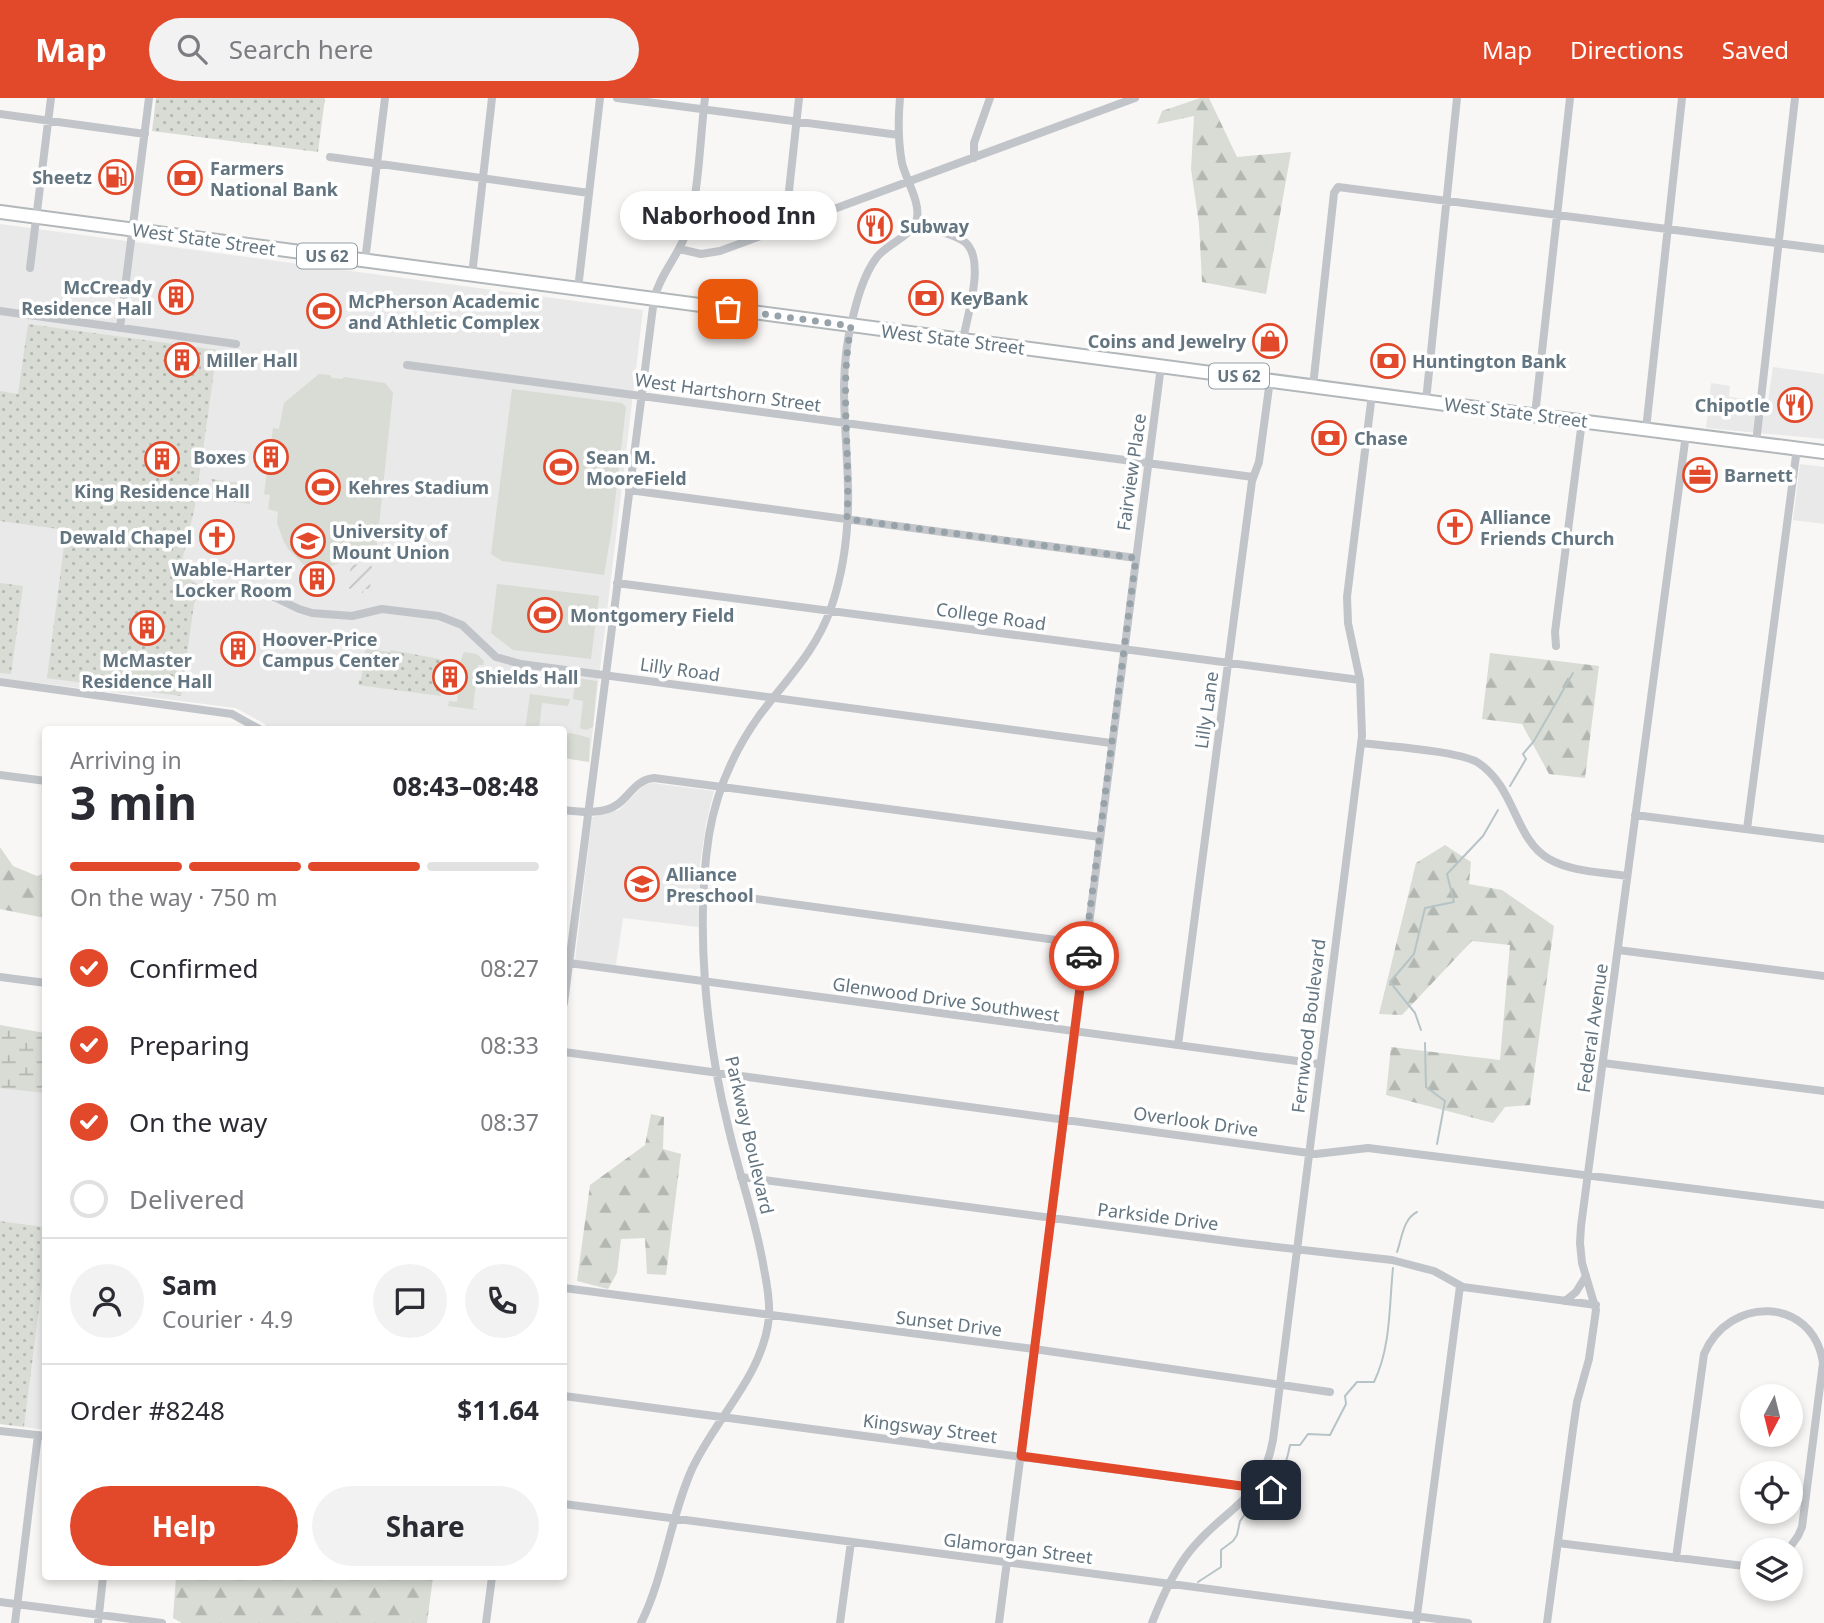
<!DOCTYPE html>
<meta charset="utf-8">
<style>
:root{--surface:#fff;--page:#f2f2f3;--text:#2b2b33;--muted:#7c7c81;--line:#e1e1e2;--accent:#e2492a}
body{margin:0;font-family:"Noto Sans",sans-serif;background:var(--page);color:var(--text);height:100vh;display:flex;flex-direction:column;font-size:26px;white-space:nowrap}
*{box-sizing:border-box;margin:0}
p{font-size:23px;color:var(--muted)}
.icon{flex:none;width:38px;height:38px;fill:none;stroke:currentColor;stroke-width:2;stroke-linecap:round;stroke-linejoin:round}
.map{position:relative;flex:1;overflow:hidden}
.details{position:absolute;left:42px;top:628px;width:525px;height:854px;display:flex;flex-direction:column;background:var(--surface);border-radius:7px;box-shadow:0 4px 10px #0003}
.details>*{flex:none}
.needle{width:46px;rotate:187deg}
.tools{position:absolute;left:1740px;top:1286px;display:grid;gap:14px}
.tools a{display:grid;place-items:center;width:63px;height:63px;border-radius:50%;background:var(--surface);box-shadow:0 4px 10px #0003;font-size:35px}
.pin{position:absolute;display:grid;place-items:center;width:60px;height:60px;color:#fff;margin:-30px;border-radius:14px;box-shadow:0 4px 10px #0006}
.courier{position:absolute;display:grid;place-items:center;width:70px;height:70px;margin:-35px;border:5px solid #e2492a;border-radius:50%;background:#fff;color:#222;box-shadow:0 2px 9px #0007}
.bubble{position:absolute;height:49px;border-radius:24px;background:var(--surface);box-shadow:0 4px 10px #0003;font-size:23px;font-weight:700;line-height:49px;text-align:center}
.overview em{font-style:normal;font-weight:700}
.overview div{display:flex;flex-direction:column-reverse}
.overview{display:flex;align-items:center;justify-content:space-between;height:119px;padding:0 28px}
h1{font-size:46px;font-weight:700;line-height:52px}
.bar{display:grid;grid-template-columns:repeat(4,1fr);gap:10px 7px;align-content:center;height:84px;padding:0 28px}
.bar i{height:9px;border-radius:5px;background:var(--line)}
.bar .current{background:var(--accent)}
.bar p{grid-column:span 4}
.line{display:flex;align-items:center;gap:18px;padding:0 28px;border-top:2px solid var(--line)}
.line div{flex:1}
.round{display:grid;place-items:center;flex:none;width:74px;height:74px;border-radius:37px;background:var(--page)}
ol{padding:0 28px;list-style:none}
li{display:flex;align-items:center;gap:21px;height:77px}
li p{margin-inline-start:auto}
li .icon{padding:7px;border-radius:50%;background:var(--accent);color:#fff;stroke-width:4}
li:last-child{color:var(--muted)}
li i{width:38px;height:38px;border:4px solid var(--line);border-radius:50%}
.action{display:flex;gap:14px;margin-top:auto;padding:14px 28px}
.action a{flex:1;height:80px;border-radius:42px;background:var(--accent);color:#fff;font-size:28px;font-weight:700;line-height:80px;text-align:center}
.action a+a{background:var(--page);color:var(--text)}
header{display:flex;align-items:center;gap:42px;box-sizing:border-box;height:98px;padding:0 35px;background:var(--accent);color:#fff}
header strong{font-size:33px}
nav{display:flex;gap:38px;margin-inline-start:auto;font-size:24px}
.search{width:490px;height:63px;background:var(--page);display:flex;align-items:center;gap:18px;box-sizing:border-box;padding:0 24px;border-radius:38px;color:var(--muted);font-size:26px}
.map>svg:first-child{display:block}
.built{fill:#e8e9e8}
.industrial{fill:url(#industrial-furrows)}
.grass{fill:#d8dcd4}
.forest{fill:url(#forest-firs)}
.wetland{fill:url(#wetland-marsh)}
.park{fill:url(#park-dots)}
.lines{fill:none;stroke-linecap:round;stroke-linejoin:round}
.stream{stroke:#b6c4c7;stroke-width:2}
.highway-casing{stroke:#b2b7ba;stroke-width:16}
.minor{stroke:#c1c5c9;stroke-width:8}
.highway{stroke:#fff;stroke-width:12}
.done{stroke:#97a2a9;stroke-width:7;stroke-dasharray:0 12.6}
.route{stroke:#e2492a;stroke-width:9}
.labels{text-anchor:middle;dominant-baseline:central;stroke-width:7;stroke-linejoin:round;paint-order:stroke}
.shield{fill:#fff;stroke:#929ea6;stroke-width:2}
.shield-label{font-size:16px;font-weight:bold;fill:#637580}
.poi-label{font-size:18px;font-weight:bold;fill:#637580;stroke:#fff;text-anchor:start}
.street-label{font-size:18px;fill:#637580;stroke:#fff}
</style>
<header>
<strong>Map</strong>
<div class="search"><svg class="icon" aria-label="search" viewBox="0 0 24 24"><circle cx="10" cy="10" r="6"/><path d="M15 15l6 6"/></svg>Search here</div>
<nav><a>Map</a><a>Directions</a><a>Saved</a></nav>
</header>
<div class="map">
<svg width="1824" height="1525" viewBox="0 0 1824 1525">
<defs>
<pattern id="industrial-furrows" width="10" height="10" patternUnits="userSpaceOnUse" patternTransform="scale(1.75)"><rect width="10" height="10" fill="#e8e9e8"/><path d="M-1 1l2-2M0 10L10 0M9 11l2-2" fill="none" stroke="#c0c1c1"/></pattern>
<pattern id="forest-firs" width="22" height="20" patternUnits="userSpaceOnUse" patternTransform="scale(1.75)"><rect width="22" height="20" fill="#d8dcd4"/><path d="M5 1l3.5 6h-7zM16 11l3.5 6h-7z" fill="#b3b7b1"/></pattern>
<pattern id="wetland-marsh" width="20" height="14" patternUnits="userSpaceOnUse" patternTransform="scale(1.75)"><rect width="20" height="14" fill="#d8dcd4"/><path d="M1 5h8M5 5V1M11 12h8M15 12V8" fill="none" stroke="#b3b7b1"/></pattern>
<pattern id="park-dots" width="8" height="8" patternUnits="userSpaceOnUse" patternTransform="scale(1.75)"><rect width="8" height="8" fill="#d8dcd4"/><path d="M2 2h.1M6 6h.1" fill="none" stroke="#b3b7b1" stroke-width="1.8" stroke-linecap="round"/></pattern>
</defs>
<rect width="100%" height="100%" fill="#f8f7f5"/>
<path class="built" d="M0,126L643,212L589,664L564,660V632H355L326,628L325,632H268L265,626L236,610L0,580Z
M1773,269L1824,276V341L1706,330L1711,285L1730,288L1729,299L1768,303Z
M1800,366L1824,369V426L1793,422Z
M652,685L714,693L706,726L700,766L698,829L623,820L616,867L575,862L592,719L619,712L644,687Z
M0,986L45,992V1129L0,1123Z
M45,1164V1332L24,1329Z"/>
<path class="industrial" d="M351,466L372,468L370,491H364L363,495L348,490Z"/>
<path class="grass" d="M319,276L330,277L332,280L342,281L344,279L385,285L393,295L375,464C356,462 357,459 339,465C329,469 327,469 325,480L334,482L333,492L324,491L323,495L302,492L305,468L289,452L284,444L277,425L278,414L268,411L270,397L264,396L273,330L279,331L284,305Z
M512,291L622,305L626,309L612,429L604,477L502,463L491,456Z
M497,486L599,498L591,561L513,552L491,535Z
M464,554L477,556L484,563L483,567H478L473,610L478,612L448,608L449,603L457,604L460,565Z
M529,573L597,583L593,629L586,632L580,630L583,603L573,601L575,584L527,578Z
M530,596L568,601H570L568,608L542,605L539,632H525Z
M571,635L590,640L589,664L564,660V636Z"/>
<path class="forest" d="M1200,0H1209L1237,59L1291,54L1266,196L1202,184L1199,126L1191,71L1194,18L1157,26L1162,13Z
M1490,555L1599,568L1585,680L1549,676L1522,626L1482,621Z
M1445,747L1471,764L1469,786L1502,792L1554,828L1530,1007L1505,1009L1493,1025L1386,997L1391,949L1500,962L1510,847L1472,843L1402,917L1379,916L1416,765Z
M0,749L13,768L37,778L45,775V820L0,811Z
M651,1016L664,1019L663,1051L681,1056L666,1177L647,1176L645,1140L621,1141L617,1175L608,1191L577,1183L590,1087L645,1047Z
M176,1479H433L427,1525H182L173,1520Z"/>
<path class="wetland" d="M0,927L45,935V995L0,990Z"/>
<path class="park" d="M156,0H325L318,54L152,33Z
M28,226L217,252L195,408L179,475L201,488L194,506L181,598L47,580L66,432L0,423V293L18,296Z
M211,381L246,386L250,406L211,401L213,386Z
M0,485L23,488L11,576L0,575Z
M368,551L390,554L391,552L396,553L440,561L443,564L439,593L441,598L358,587L359,582H361L365,553Z
M0,1123L45,1129V1164L24,1329L0,1326Z"/>
<g class="lines">
<path class="stream" d="M1510,688L1526,661L1523,656L1534,643L1573,575
M1421,932L1415,915L1390,884L1414,856L1425,810L1454,804L1447,776L1483,738L1498,712
M1425,945L1426,989L1445,1003L1437,1046
M1397,1154C1402,1140 1403,1121 1417,1114
M1270,1386L1272,1378C1286,1370 1287,1362 1290,1347H1300L1308,1336L1330,1337L1346,1306L1345,1298L1357,1284H1374C1391,1249 1389,1209 1393,1170
M1198,1484L1221,1469V1452L1233,1443L1237,1437L1240,1423L1253,1405L1263,1398"/>
<g class="highway-casing">
<path id="highway" d="M0,114L1453,307L1824,354"/>
</g>
<path class="minor" d="M617,0L899,37
M0,16L145,36
M330,59L589,95
M974,60V45L990,0
M915,125C930,132 948,134 962,142C988,157 967,217 963,242
M785,130L799,0
M679,151L701,156L720,153L1135,0
M365,163L385,0
M30,170L51,0
M472,177L492,0
M578,191L600,0
M0,213L236,246
M120,230L149,0
M407,267L1253,379
M1313,288L1334,95L1338,89L1824,151
M1426,303L1457,0
M1535,317L1570,0
M1646,331L1682,0
M1756,345L1795,0
M629,392L1136,460
M617,485L1360,582
M265,491L272,498L299,511L312,515L352,518L382,511L439,518L462,527L496,559L521,566L1111,645
M1556,548L1555,534L1582,323
M0,584L232,616L261,632
M1361,645C1386,648 1458,653 1477,664C1516,689 1514,741 1549,761C1572,774 1602,774 1627,778
M0,677L46,683
M564,712C581,714 603,717 618,706C631,696 636,682 654,680L1100,739
M1635,717L1824,741
M1747,731L1797,350
M705,794L1085,846
M1618,852L1824,878
M569,865L1319,966
M0,879L46,885
M564,905L654,201C660,176 679,157 687,133C699,97 700,39 705,0
M1178,947L1252,383L1259,364L1270,282
M564,954L1316,1056L1368,1050L1824,1107
M1603,965L1824,993
M741,1079L1242,1145L1392,1162L1434,1173L1463,1189L1596,1207
M564,1190L1034,1251L1330,1294
M1565,1203L1576,1194L1586,1178
M564,1298L1292,1395
M0,1333L46,1338
M564,1406L1468,1525
M1558,1445L1752,1469
M1676,1460L1704,1256C1729,1197 1813,1198 1823,1265L1802,1429L1798,1438L1788,1452
M0,1504L162,1525
M15,1525L38,1337
M98,1525L103,1479
M486,1525L492,1479
M641,1525C665,1476 670,1420 692,1371C716,1319 763,1278 769,1219C770,1203 767,1186 764,1171C756,1122 739,1076 728,1028C706,940 695,828 709,737C716,695 734,653 759,618C786,582 816,553 831,510C844,472 849,430 848,389C847,336 838,280 851,227C856,205 863,177 877,159C888,145 913,138 917,120C920,103 906,82 902,65C898,44 898,22 900,0
M840,1525L851,1444
M999,1525L1161,268
M1152,1525C1162,1499 1173,1474 1190,1453C1226,1408 1261,1406 1273,1342L1362,638L1360,582L1348,525L1347,499L1372,296
M1416,1525L1460,1188
M1547,1525L1573,1331L1577,1304L1589,1261L1596,1212L1582,1165L1580,1145L1581,1128L1686,336"/>
<use href="#highway" class="highway"/>
</g>
<g class="lines">
<path class="done" d="M728,211L851,228C839,292 851,356 847,421L1136,460L1084,858"/>
<path class="route" d="M1084,858L1021,1358L1271,1392"/>
</g>
<defs>
<g id="fuel-ring" transform="scale(1.75)"><circle r="9.5" fill="#fff" stroke="#e2492a" stroke-width="1.5"/><path d="M-5.5-6h7V0h2V4h1.3V-2.5L3-4.5l.8-.8L6-3V5H2.5V1h-1V6h-7ZM-4.2-4.7v3.2H.2V-4.7Z" fill="#e2492a"/></g>
<g id="bank-ring" transform="scale(1.75)"><circle r="9.5" fill="#fff" stroke="#e2492a" stroke-width="1.5"/><path d="M-6-4H6V4H-6ZM0-2.3a2.3 2.3 0 1 0 0 4.6a2.3 2.3 0 1 0 0-4.6Z" fill="#e2492a"/></g>
<g id="restaurant-ring" transform="scale(1.75)"><circle r="9.5" fill="#fff" stroke="#e2492a" stroke-width="1.5"/><path d="M-5-6h1v4h1v-4h1v4h1v-4h1v5L-1.5 .5V6h-2V.5L-5-1ZM5-6V6H3V1.5H1.5Q1.5-4 5-6Z" fill="#e2492a"/></g>
<g id="building-ring" transform="scale(1.75)"><circle r="9.5" fill="#fff" stroke="#e2492a" stroke-width="1.5"/><path d="M-4-6H4V6H1V3H-1V6H-4ZM-2.5-4.3h1.7v1.8h-1.7ZM.8-4.3h1.7v1.8H.8ZM-2.5-1h1.7V.8h-1.7ZM.8-1h1.7V.8H.8Z" fill="#e2492a"/></g>
<g id="stadium-ring" transform="scale(1.75)"><circle r="9.5" fill="#fff" stroke="#e2492a" stroke-width="1.5"/><path d="M0-5a6.5 5 0 1 0 0 10a6.5 5 0 1 0 0-10ZM-3.5-1.8h7v3.6h-7Z" fill="#e2492a"/></g>
<g id="shop-ring" transform="scale(1.75)"><circle r="9.5" fill="#fff" stroke="#e2492a" stroke-width="1.5"/><path d="M-5-2.5h2.3a2.7 3.5 0 0 1 5.4 0H5L5.5 6h-11ZM-1.5-2.5h3a1.5 2.3 0 0 0-3 0Z" fill="#e2492a"/></g>
<g id="office-ring" transform="scale(1.75)"><circle r="9.5" fill="#fff" stroke="#e2492a" stroke-width="1.5"/><path d="M-6-3h4V-5.5h4V-3h4V5H-6ZM-1-4.5V-3h2v-1.5ZM-6 0V1H6V0Z" fill="#e2492a"/></g>
<g id="church-ring" transform="scale(1.75)"><circle r="9.5" fill="#fff" stroke="#e2492a" stroke-width="1.5"/><path d="M-1.2-6h2.4v3.5h3.3v2.4h-3.3V6h-2.4V-.1h-3.3v-2.4h3.3Z" fill="#e2492a"/></g>
<g id="university-ring" transform="scale(1.75)"><circle r="9.5" fill="#fff" stroke="#e2492a" stroke-width="1.5"/><path d="M0-5L7-2L0 1L-7-2ZM-4 1L0 2.5L4 1V4Q0 6-4 4Z" fill="#e2492a"/></g>
<g id="school-ring" transform="scale(1.75)"><circle r="9.5" fill="#fff" stroke="#e2492a" stroke-width="1.5"/><path d="M0-5L7-2L0 1L-7-2ZM-4 1L0 2.5L4 1V4Q0 6-4 4Z" fill="#e2492a"/></g>
</defs>
<g fill-rule="evenodd">
<use href="#fuel-ring" x="116" y="79"/>
<use href="#bank-ring" x="185" y="80"/>
<use href="#restaurant-ring" x="875" y="128"/>
<use href="#building-ring" x="176" y="199"/>
<use href="#bank-ring" x="926" y="200"/>
<use href="#stadium-ring" x="324" y="213"/>
<use href="#shop-ring" x="1270" y="243"/>
<use href="#building-ring" x="182" y="262"/>
<use href="#bank-ring" x="1388" y="263"/>
<use href="#restaurant-ring" x="1795" y="307"/>
<use href="#bank-ring" x="1329" y="340"/>
<use href="#building-ring" x="271" y="359"/>
<use href="#building-ring" x="162" y="361"/>
<use href="#stadium-ring" x="561" y="369"/>
<use href="#office-ring" x="1700" y="377"/>
<use href="#stadium-ring" x="323" y="389"/>
<use href="#church-ring" x="1455" y="429"/>
<use href="#church-ring" x="217" y="439"/>
<use href="#university-ring" x="308" y="443"/>
<use href="#building-ring" x="317" y="481"/>
<use href="#stadium-ring" x="545" y="517"/>
<use href="#building-ring" x="147" y="530"/>
<use href="#building-ring" x="238" y="551"/>
<use href="#building-ring" x="450" y="579"/>
<use href="#school-ring" x="642" y="786"/>
</g>
<g class="labels">
<g class="shield">
<rect x="297" y="145.5" width="60" height="25" rx="5"/>
<rect x="1209" y="265.5" width="60" height="25" rx="5"/>
</g>
<g class="shield-label">
<text x="327" y="158">US 62</text>
<text x="1239" y="278">US 62</text>
</g>
<g class="poi-label">
<text x="210" y="70">Farmers<tspan x="210" dy="21">National Bank</tspan></text>
<text x="92" y="79" text-anchor="end">Sheetz</text>
<text x="900" y="128">Subway</text>
<text x="152" y="189" text-anchor="end">McCready<tspan x="152" dy="21">Residence Hall</tspan></text>
<text x="950" y="200">KeyBank</text>
<text x="348" y="203">McPherson Academic<tspan x="348" dy="21">and Athletic Complex</tspan></text>
<text x="1246" y="243" text-anchor="end">Coins and Jewelry</text>
<text x="206" y="262">Miller Hall</text>
<text x="1412" y="263">Huntington Bank</text>
<text x="1770" y="307" text-anchor="end">Chipotle</text>
<text x="1354" y="340">Chase</text>
<text x="246" y="359" text-anchor="end">Boxes</text>
<text x="586" y="359">Sean M.<tspan x="586" dy="21">MooreField</tspan></text>
<text x="1724" y="377">Barnett</text>
<text x="348" y="389">Kehres Stadium</text>
<text x="162" y="393" text-anchor="middle">King Residence Hall</text>
<text x="1480" y="419">Alliance<tspan x="1480" dy="21">Friends Church</tspan></text>
<text x="332" y="433">University of<tspan x="332" dy="21">Mount Union</tspan></text>
<text x="192" y="439" text-anchor="end">Dewald Chapel</text>
<text x="292" y="471" text-anchor="end">Wable-Harter<tspan x="292" dy="21">Locker Room</tspan></text>
<text x="570" y="517">Montgomery Field</text>
<text x="262" y="541">Hoover-Price<tspan x="262" dy="21">Campus Center</tspan></text>
<text x="147" y="562" text-anchor="middle">McMaster<tspan x="147" dy="21">Residence Hall</tspan></text>
<text x="475" y="579">Shields Hall</text>
<text x="666" y="776">Alliance<tspan x="666" dy="21">Preschool</tspan></text>
</g>
<g class="street-label">
<text transform="translate(204 141) rotate(8)">West State Street</text>
<text transform="translate(953 241) rotate(7)">West State Street</text>
<text transform="translate(728 294) rotate(8)">West Hartshorn Street</text>
<text transform="translate(1516 314) rotate(7)">West State Street</text>
<text transform="translate(1131 374) rotate(-82)">Fairview Place</text>
<text transform="translate(991 518) rotate(8)">College Road</text>
<text transform="translate(680 571) rotate(8)">Lilly Road</text>
<text transform="translate(1206 612) rotate(-82)">Lilly Lane</text>
<text transform="translate(946 901) rotate(8)">Glenwood Drive Southwest</text>
<text transform="translate(1308 928) rotate(-83)">Fernwood Boulevard</text>
<text transform="translate(1592 930) rotate(-82)">Federal Avenue</text>
<text transform="translate(1196 1023) rotate(8)">Overlook Drive</text>
<text transform="translate(750 1037) rotate(77)">Parkway Boulevard</text>
<text transform="translate(1158 1118) rotate(7)">Parkside Drive</text>
<text transform="translate(949 1225) rotate(7)">Sunset Drive</text>
<text transform="translate(930 1330) rotate(7)">Kingsway Street</text>
<text transform="translate(1018 1450) rotate(7)">Glamorgan Street</text>
</g>
</g>
</svg>
<div class="tools">
<a><svg class="needle" viewBox="-14 -14 28 28"><path d="M0-13l5 13h-10z" fill="#e53935"/><path d="M0 13l5-13h-10z" fill="#7c7c81"/></svg></a>
<a><svg class="icon" aria-label="locate" viewBox="0 0 24 24"><circle cx="12" cy="12" r="6"/><path d="M12 2v4M12 18v4M2 12h4M18 12h4"/></svg></a>
<a><svg class="icon" aria-label="layers" viewBox="0 0 24 24"><path d="M12 4l9 5-9 5-9-5zM3 14l9 5 9-5"/></svg></a>
</div>
<div class="pin" style="left:728px;top:211px;background:#ea580c"><svg class="icon" aria-label="bag" viewBox="0 0 24 24"><path d="M5 8h14l-1 12H6zM9 8a3 3 0 0 1 6 0"/></svg></div>
<div class="pin" style="left:1271px;top:1392px;background:#1f2937"><svg class="icon" aria-label="home" viewBox="0 0 24 24"><path d="M3 11l9-7 9 7M6 9v11h12V9"/></svg></div>
<div class="courier" style="left:1084px;top:858px"><svg class="icon" aria-label="car" viewBox="0 0 24 24"><path d="M5 17H2v-5l4-1 3-4h7l3 4 3 1v5h-3M9 17h6M6 11h13"/><circle cx="7" cy="17" r="2"/><circle cx="17" cy="17" r="2"/></svg></div>
<div class="bubble" style="left:620px;top:93px;width:217px">Naborhood Inn</div>
<section class="details">
<div class="overview"><div><h1>3 min</h1><p>Arriving in</p></div><em>08:43–08:48</em></div>
<div class="bar"><i class="current"></i><i class="current"></i><i class="current"></i><i></i><p>On the way · 750 m</p></div>
<ol>
<li><svg class="icon" aria-label="check" viewBox="0 0 24 24"><path d="M5 12l5 5 9-10"/></svg>Confirmed<p>08:27</p></li>
<li><svg class="icon" aria-label="check" viewBox="0 0 24 24"><path d="M5 12l5 5 9-10"/></svg>Preparing<p>08:33</p></li>
<li><svg class="icon" aria-label="check" viewBox="0 0 24 24"><path d="M5 12l5 5 9-10"/></svg>On the way<p>08:37</p></li>
<li><i></i>Delivered</li>
</ol>
<div class="line" style="height:126px"><a class="round"><svg class="icon" aria-label="person" viewBox="0 0 24 24"><circle cx="12" cy="8" r="4"/><path d="M4 21q1-7 8-7t8 7"/></svg></a><div><b>Sam</b><p>Courier · 4.9</p></div><a class="round"><svg class="icon" aria-label="chat" viewBox="0 0 24 24"><path d="M4 5h16v11H9l-5 4z"/></svg></a><a class="round"><svg class="icon" aria-label="phone" viewBox="0 0 24 24"><path d="M5 4h4l2 5-3 2q2 4 5 5l2-3 5 2v4C11 20 4 13 5 4z"/></svg></a></div>
<div class="line" style="height:91px"><div>Order #8248</div><b>$11.64</b></div>
<div class="action"><a>Help</a><a>Share</a></div>
</section>
</div>
